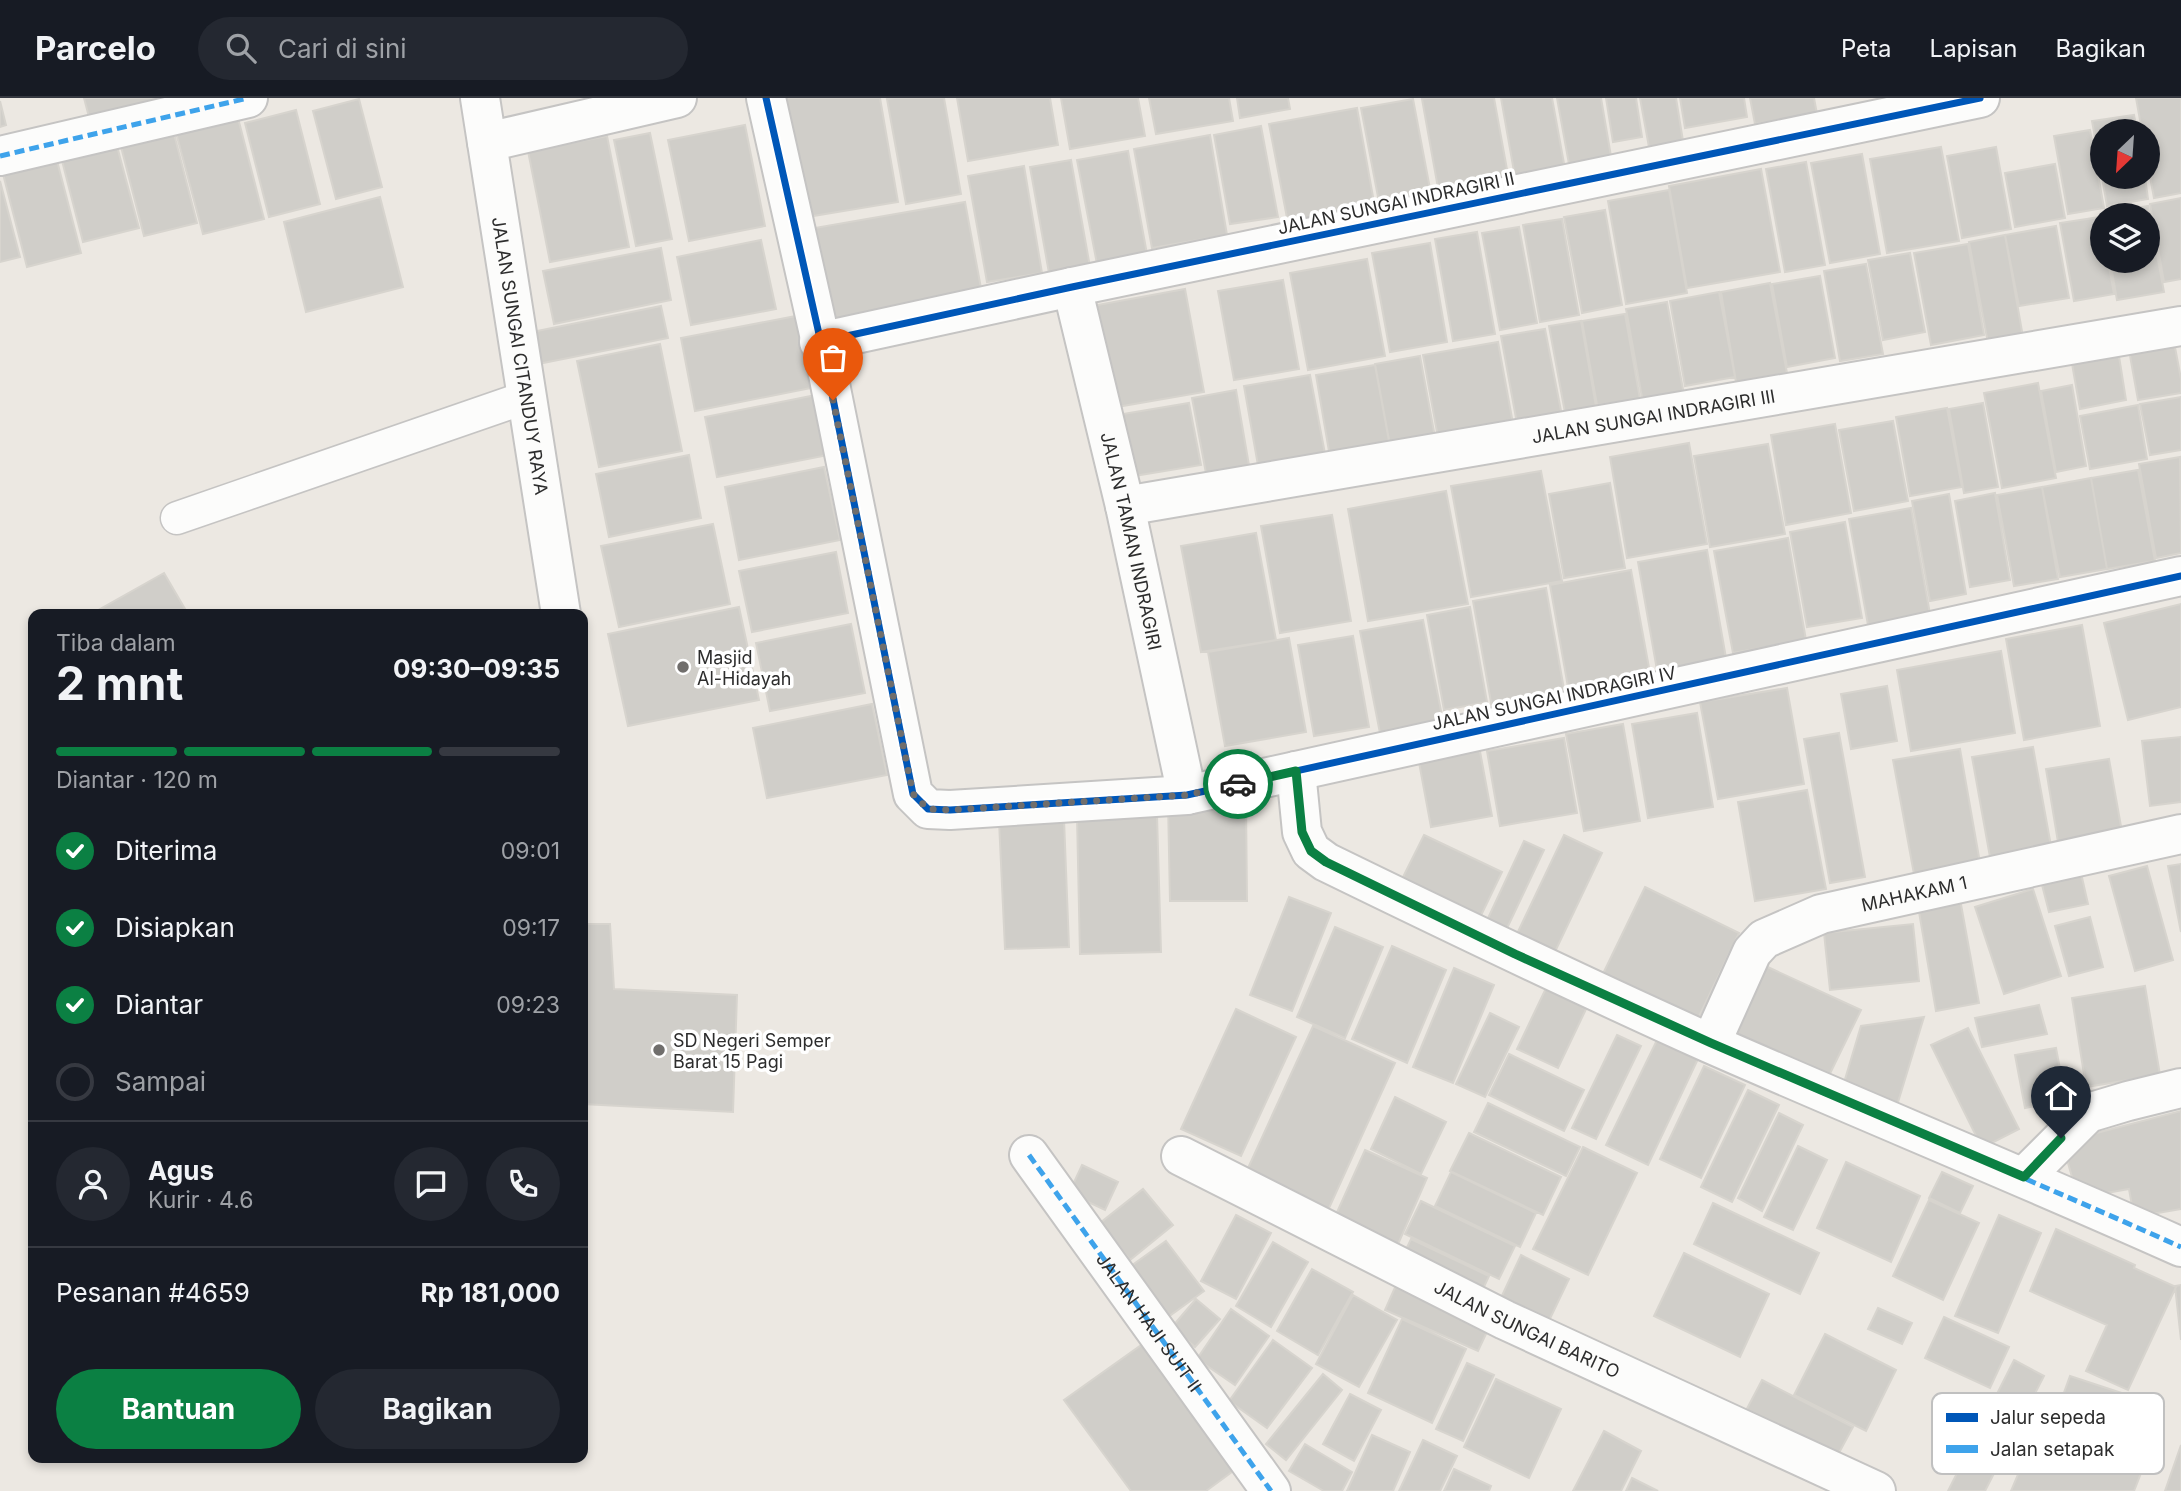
<!DOCTYPE html>
<html lang="id">
<meta charset="utf-8">
<style>
:root{--surface:#171b24;--page:#242831;--text:#f1f3f6;--muted:#9ea1a6;--line:#363941;--accent:#0b8043}
body{margin:0;font-family:Inter,sans-serif;background:var(--page);color:var(--text);height:100vh;display:flex;flex-direction:column;font-size:26px;white-space:nowrap}
*{box-sizing:border-box;margin:0}
p{font-size:23px;color:var(--muted)}
.icon{flex:none;width:38px;height:38px;fill:none;stroke:currentColor;stroke-width:2;stroke-linecap:round;stroke-linejoin:round}
.map{position:relative;flex:1;overflow:hidden}
.sheet{position:absolute;left:28px;top:511px;width:560px;height:854px;display:flex;flex-direction:column;background:var(--surface);border-radius:14px;box-shadow:0 4px 10px #0003}
.sheet>*{flex:none}
.needle{width:46px;rotate:205deg}
.buttons{position:absolute;left:2090px;top:21px;display:grid;gap:14px}
.buttons a{display:grid;place-items:center;width:70px;height:70px;border-radius:50%;background:var(--surface);box-shadow:0 4px 10px #0003;font-size:35px}
.pin{position:absolute;display:grid;place-items:center;width:60px;height:60px;color:#fff;margin:-72px -30px;border-radius:50% 50% 50% 0;rotate:-45deg;box-shadow:0 0 7px #0007}
.pin .icon{rotate:45deg}
.courier{position:absolute;display:grid;place-items:center;width:70px;height:70px;margin:-35px;border:5px solid #0b8043;border-radius:50%;background:#fff;color:#222;box-shadow:0 2px 9px #0007}
.summary em{font-style:normal;font-weight:700}
.summary div{display:flex;flex-direction:column-reverse}
.summary{display:flex;align-items:center;justify-content:space-between;height:119px;padding:0 28px}
h1{font-size:46px;font-weight:700;line-height:52px}
.bar{display:grid;grid-template-columns:repeat(4,1fr);gap:10px 7px;align-content:center;height:84px;padding:0 28px}
.bar i{height:9px;border-radius:5px;background:var(--line)}
.bar .current{background:var(--accent)}
.bar p{grid-column:span 4}
.line{display:flex;align-items:center;gap:18px;padding:0 28px;border-top:2px solid var(--line)}
.line div{flex:1}
.round{display:grid;place-items:center;flex:none;width:74px;height:74px;border-radius:37px;background:var(--page)}
ol{padding:0 28px;list-style:none}
li{display:flex;align-items:center;gap:21px;height:77px}
li p{margin-inline-start:auto}
li .icon{padding:7px;border-radius:50%;background:var(--accent);color:#fff;stroke-width:4}
li:last-child{color:var(--muted)}
li i{width:38px;height:38px;border:4px solid var(--line);border-radius:50%}
.primary-button{display:flex;gap:14px;margin-top:auto;padding:14px 28px}
.primary-button a{flex:1;height:80px;border-radius:42px;background:var(--accent);color:#fff;font-size:28px;font-weight:700;line-height:80px;text-align:center}
.primary-button a+a{background:var(--page);color:var(--text)}
header{display:flex;align-items:center;gap:42px;box-sizing:border-box;height:98px;padding:0 35px;background:var(--surface);border-bottom:2px solid var(--line)}
header strong{font-size:33px}
nav{display:flex;gap:38px;margin-inline-start:auto;font-size:24px}
.search{width:490px;height:63px;background:var(--page);display:flex;align-items:center;gap:18px;box-sizing:border-box;padding:0 24px;border-radius:38px;color:var(--muted);font-size:26px}
.map>svg:first-child{display:block}
.building{fill:#d0cec9;stroke:#d7d4ce;stroke-width:2}
.lines{fill:none;stroke-linecap:round;stroke-linejoin:round}
.lane-casing{stroke:#c5c4c3;stroke-width:35}
.street-casing{stroke:#c5c4c3;stroke-width:42}
.lane{stroke:#fcfcfb;stroke-width:32}
.street{stroke:#fcfcfb;stroke-width:38}
.quiet{stroke:#3ea3eb;stroke-width:5;stroke-dasharray:10 5;stroke-linecap:butt}
.cycleway-casing{stroke:#fff;stroke-width:11}
.cycleway{stroke:#0057b8;stroke-width:7}
.done{stroke:#706e6c;stroke-width:7;stroke-dasharray:0 12.6}
.route{stroke:#0b8043;stroke-width:9}
.poi-dot{fill:#706e6c;stroke:#fff;stroke-width:2.5}
.labels{text-anchor:middle;dominant-baseline:central;stroke-width:7;stroke-linejoin:round;paint-order:stroke}
.street-label{font-size:18px;fill:#2d2d2d;stroke:#fff}
.poi-label{font-size:18px;fill:#2d2d2d;stroke:#fff;text-anchor:start}
.key{fill:#fff;stroke:#c0c0c0;stroke-width:2}
.key-label{font-size:19px;fill:#2d2d2d}
</style>
<header>
<strong>Parcelo</strong>
<div class="search"><svg class="icon" aria-label="search" viewBox="0 0 24 24"><circle cx="10" cy="10" r="6"/><path d="M15 15l6 6"/></svg>Cari di sini</div>
<nav><a>Peta</a><a>Lapisan</a><a>Bagikan</a></nav>
</header>
<div class="map">
<svg width="2181" height="1393" viewBox="0 0 2181 1393">
<rect width="100%" height="100%" fill="#ece8e2"/>
<path class="building" d="M84,0H165L89,19Z
M779,0H880L898,104L801,120Z
M895,0H944L961,96L906,106L887,1Z
M957,0H1050L1058,47L968,63Z
M1061,0H1138L1145,38L1070,51Z
M1149,0H1229L1233,23L1156,36Z
M1237,0H1288L1290,11L1240,20Z
M1428,0H1494L1510,88L1440,101L1422,1Z
M1501,0H1552L1565,71L1515,79Z
M1557,0H1601L1613,70L1571,77Z
M1606,0H1636L1642,39L1613,44Z
M1640,0H1676L1683,43L1649,49Z
M1680,0H1744L1747,19L1685,30Z
M1750,0H1814L1817,16L1755,26Z
M2136,0H2181V95L2154,100L2147,63V33H2142Z
M359,1L382,89L336,101L313,13Z
M1413,1L1431,96L1379,104L1361,10Z
M0,3L6,27L0,29Z
M1357,10L1375,110L1288,125L1269,26Z
M296,12L320,106L269,119L245,25Z
M237,16L264,121L203,136L175,31Z
M2134,17L2137,33H2102V77L2092,23Z
M745,27L765,128L689,143L668,42Z
M172,28L197,125L144,138L119,41Z
M1261,28L1278,119L1230,126L1214,37Z
M2090,32L2104,110L2068,116L2054,38Z
M650,35L672,141L636,148L614,42Z
M114,37L139,130L83,144L59,51Z
M1210,37L1227,137L1152,150L1134,51Z
M607,38L629,149L550,164L528,53Z
M1941,49L1959,143L1887,155L1870,61Z
M1996,49L2011,131L1962,140L1947,58Z
M1128,53L1147,156L1097,166L1077,62Z
M55,55L81,155L27,169L1,68Z
M1862,56L1880,156L1830,165L1811,65Z
M1071,62L1090,169L1049,175L1030,69Z
M1806,64L1825,167L1785,174L1766,71Z
M2055,66L2065,120L2015,129L2005,75Z
M1024,68L1042,175L987,184L968,78Z
M1761,71L1780,174L1687,190L1669,88Z
M2102,79H2145L2148,101L2107,108Z
M0,83L20,159L0,164Z
M1669,92L1687,195L1626,206L1608,103Z
M380,99L403,189L306,214L284,124Z
M2181,100V181L2164,184L2150,106Z
M965,104L983,201L827,228L809,131Z
M2148,108L2164,194L2117,202L2110,163H2147V117L2102,116Z
M1605,112L1622,207L1582,215L1564,119Z
M2100,119L2102,163H2108L2114,196L2074,203L2060,125Z
M1562,121L1579,217L1540,224L1523,127Z
M2056,128L2069,200L2019,208L2005,137Z
M1519,129L1537,225L1500,232L1482,135Z
M1477,134L1495,236L1453,243L1435,141Z
M2005,137L2023,239L1988,245L1969,144Z
M761,142L776,211L691,227L677,159Z
M1430,145L1447,244L1390,254L1372,155Z
M1968,146L1984,237L1931,247L1914,155Z
M661,150L671,202L554,226L543,173Z
M1910,155L1925,234L1883,242L1868,162Z
M1367,161L1385,258L1308,272L1290,175Z
M1866,166L1883,256L1840,263L1824,173Z
M1820,178L1835,260L1787,269L1772,186Z
M1283,182L1299,271L1234,282L1218,193Z
M1770,185L1787,275L1736,284L1721,194Z
M1185,191L1204,294L1111,310L1092,208Z
M1719,194L1735,279L1685,288L1670,203Z
M1667,204L1684,297L1643,305L1626,211Z
M661,208L668,240L538,266L532,234Z
M1625,216L1640,301L1597,307L1582,223Z
M796,218L811,290L695,313L681,240Z
M1581,223L1597,314L1566,320L1549,228Z
M1545,231L1563,323L1518,331L1501,238Z
M1498,244L1514,331L1439,345L1423,257Z
M2174,244L2181,281V295L2138,302L2129,252Z
M660,246L682,353L599,369L577,263Z
M2118,252L2126,302L2080,311L2071,260Z
M1420,258L1437,350L1392,358L1375,266Z
M1375,267L1391,354L1331,365L1316,277Z
M1310,277L1326,361L1259,373L1244,288Z
M2038,285L2056,380L2002,390L1984,295Z
M2072,287L2086,368L2056,374L2041,293Z
M1236,292L1251,379L1208,386L1192,300Z
M816,297L828,357L717,379L705,319Z
M2181,299V352L2150,357L2140,306Z
M1189,305L1201,367L1128,379L1117,317Z
M1983,305L1998,389L1964,395L1949,311Z
M2138,307L2147,361L2090,371L2080,318Z
M1947,310L1962,389L1910,398L1896,319Z
M1893,323L1908,403L1854,413L1839,332Z
M1835,326L1851,415L1786,427L1771,337Z
M1689,345L1707,446L1627,460L1610,359Z
M1768,346L1785,436L1710,449L1694,358Z
M689,357L701,420L609,439L596,376Z
M2180,359L2181,455L2156,460L2139,366Z
M824,369L840,442L739,462L725,389Z
M2138,372L2155,463L2107,471L2091,380Z
M1541,373L1562,483L1471,499L1451,388Z
M2091,380L2107,471L2060,479L2042,389Z
M1610,385L1625,470L1564,480L1549,396Z
M2042,389L2058,481L2014,488L1997,397Z
M1446,393L1468,506L1368,523L1348,411Z
M1995,395L2010,482L1970,489L1955,403Z
M1949,396L1966,496L1930,503L1912,403Z
M1911,410L1930,516L1868,527L1849,421Z
M1332,417L1351,523L1280,535L1261,428Z
M1845,424L1862,520L1807,529L1790,434Z
M713,426L730,506L619,529L601,448Z
M1256,435L1276,542L1201,554L1181,448Z
M1788,440L1806,542L1733,555L1714,453Z
M1707,452L1726,560L1657,572L1638,464Z
M836,454L848,515L752,534L739,473Z
M1631,472L1650,575L1568,589L1550,487Z
M164,475L188,516H96L95,514Z
M1546,490L1565,597L1492,610L1473,503Z
M2181,506V609L2128,622L2104,525Z
M739,509L759,602L628,628L608,536Z
M1470,509L1487,604L1444,612L1427,517Z
M1423,522L1443,623L1380,635L1360,533Z
M851,526L865,595L770,613L756,545Z
M2082,527L2100,628L2024,642L2006,541Z
M1353,538L1369,629L1314,638L1298,547Z
M1289,540L1306,634L1225,648L1208,554Z
M2001,553L2015,635L1911,653L1897,572Z
M1887,588L1897,643L1851,651L1841,596Z
M1787,590L1804,686L1718,701L1700,604Z
M872,606L887,677L767,700L753,630Z
M1697,615L1713,709L1648,720L1632,626Z
M1623,626L1640,723L1584,733L1566,636Z
M1839,635L1865,779L1830,785L1804,641Z
M2181,639V704L2150,708L2142,643Z
M1564,640L1577,715L1500,728L1487,653Z
M1479,648L1492,718L1431,729L1418,659Z
M2033,649L2051,748L1990,759L1972,659Z
M1960,651L1980,765L1914,776L1893,662Z
M2109,661L2122,734L2058,744L2046,671Z
M1807,692L1826,791L1755,803L1738,704Z
M1168,704H1246L1247,803H1170Z
M1157,717L1161,854L1080,856L1077,718Z
M1064,721L1069,849L1005,851L999,723Z
M1424,737L1502,774L1475,830L1396,793Z
M1564,737L1602,755L1553,858L1515,840Z
M1524,743L1544,752L1501,843L1482,833Z
M2181,766V834L2168,768Z
M2147,768L2173,862L2135,873L2109,778Z
M2081,775L2088,806L2049,814L2041,783Z
M1645,789L1739,835L1692,933L1597,888Z
M2033,791L2061,878L2004,896L1975,809Z
M1289,799L1331,815L1292,913L1250,897Z
M1960,801L1979,905L1936,913L1918,808Z
M2090,819L2103,869L2069,878L2055,828Z
M583,826H610L614,891L737,897L733,1014L583,1006Z
M1913,826L1919,883L1830,892L1824,835Z
M1335,829L1383,849L1345,940L1297,919Z
M1392,848L1446,872L1407,965L1352,941Z
M1759,865L1861,912L1824,988L1725,939Z
M1454,870L1494,887L1453,985L1413,969Z
M1547,888L1588,907L1558,970L1517,951Z
M2145,888L2160,977L2086,989L2072,900Z
M2039,907L2047,936L1982,949L1975,920Z
M1236,911L1296,939L1241,1058L1181,1031Z
M1490,915L1519,929L1485,999L1456,986Z
M1924,919L1895,1014L1840,998L1861,928Z
M1313,928L1395,965L1325,1119L1243,1081Z
M1968,930L2019,1031L1982,1050L1931,947Z
M1617,937L1641,948L1596,1041L1572,1030Z
M1657,942L1698,961L1648,1067L1606,1047Z
M2056,950L2066,1002L2025,1010L2015,957Z
M1509,956L1584,992L1564,1033L1489,997Z
M1704,968L1745,987L1701,1080L1660,1061Z
M1748,992L1779,1007L1732,1104L1701,1089Z
M1395,999L1446,1024L1421,1076L1371,1051Z
M1488,1005L1580,1049L1566,1078L1474,1034Z
M2181,1013V1111L2134,1119L2129,1091L2078,1100L2062,1044Z
M1779,1015L1803,1027L1762,1113L1738,1100Z
M1469,1035L1561,1079L1543,1117L1450,1073Z
M1798,1048L1827,1062L1793,1132L1764,1119Z
M1583,1049L1637,1075L1588,1177L1533,1151Z
M1365,1052L1427,1080L1392,1160L1329,1132Z
M1846,1064L1920,1098L1891,1164L1817,1130Z
M1082,1067L1118,1084L1105,1112L1069,1095Z
M1451,1074L1536,1115L1520,1149L1435,1108Z
M1942,1074L1973,1088L1960,1115L1929,1100Z
M1143,1091L1173,1127L1130,1162L1100,1125Z
M1929,1102L1979,1125L1943,1202L1893,1178Z
M1421,1103L1515,1148L1499,1181L1405,1136Z
M1713,1105L1819,1155L1800,1196L1694,1146Z
M1236,1117L1271,1135L1236,1201L1201,1183Z
M1999,1117L2041,1135L1998,1235L1955,1218Z
M2056,1131L2135,1167L2134,1170L2176,1189L2128,1292L2086,1273L2107,1227L2030,1193Z
M1411,1141L1489,1178L1478,1202L1400,1164Z
M1166,1143L1204,1193L1168,1219L1131,1168Z
M1273,1144L1308,1164L1271,1229L1236,1208Z
M1684,1155L1769,1196L1740,1259L1654,1218Z
M1521,1157L1569,1181L1547,1227L1499,1204Z
M1312,1171L1353,1194L1318,1257L1277,1233Z
M1400,1178L1493,1221L1478,1253L1385,1212Z
M2181,1187V1242L2175,1188Z
M1353,1197L1397,1222L1359,1289L1316,1266Z
M1196,1201L1220,1221L1195,1249L1172,1229Z
M1878,1210L1912,1225L1902,1246L1868,1231Z
M1231,1211L1269,1238L1235,1287L1197,1261Z
M1944,1219L2009,1249L1990,1290L1925,1260Z
M1402,1221L1466,1251L1432,1325L1368,1295Z
M1825,1236L1896,1272L1866,1333L1794,1297Z
M1273,1242L1312,1270L1267,1330L1229,1303Z
M1147,1243L1240,1368L1206,1393H1131L1064,1302Z
M2014,1262L2044,1278L1985,1393H1948Z
M1467,1265L1494,1277L1463,1343L1436,1331Z
M1323,1276L1342,1292L1286,1362L1266,1346Z
M2070,1278L2164,1309L2149,1350L2055,1319Z
M1496,1281L1561,1311L1529,1380L1464,1349Z
M1762,1282L1853,1329L1833,1366L1742,1320Z
M1350,1296L1381,1312L1354,1363L1323,1346Z
M2039,1327L2143,1370L2134,1393H2011Z
M1604,1333L1641,1353L1621,1393H1573Z
M1372,1337L1410,1354L1393,1393H1347Z
M1423,1342L1457,1358L1440,1393H1399Z
M1305,1346L1352,1374L1342,1393H1324L1289,1373Z
M2181,1347V1393H2165Z
M1454,1371L1491,1388L1489,1393H1444Z
M1632,1380L1658,1393H1626Z"/>
<g class="lines">
<g class="lane-casing">
<path id="lane" d="M177,420L527,299"/>
</g>
<g class="street-casing">
<g id="street">
<path id="s1" d="M480,0L561,516"/>
<path d="M766,0L828,276L913,696L928,711L950,712L1187,697L2181,478"/>
<path d="M487,44L677,0"/>
<path d="M0,58L248,0"/>
<path id="s2" d="M1072,189L1125,408L1187,697"/>
<path d="M819,244L1072,189L1980,0"/>
<path id="s3" d="M1125,408L2181,228"/>
<path d="M1296,673L1302,734L1311,753L1326,764C1453,826 1580,887 1709,945C1866,1014 2025,1079 2181,1149"/>
<path id="s4" d="M1711,945L1752,854L1764,841L1821,816L2181,736"/>
<path d="M1029,1057L1271,1393"/>
<path id="s5" d="M1181,1058L1505,1222L1876,1393"/>
<path d="M2024,1079L2088,1015L2128,1003L2181,990"/>
</g>
</g>
<use href="#lane" class="lane"/>
<use href="#street" class="street"/>
<g class="quiet">
<path d="M0,58L248,0"/>
<path d="M1296,673L1302,734L1311,753L1326,764C1453,826 1580,887 1709,945C1866,1014 2025,1079 2181,1149"/>
<path id="s6" d="M1029,1057L1271,1393"/>
</g>
<g class="cycleway-casing">
<path id="cycleway" d="M766,0L828,276L913,696L928,711L950,712L1187,697L2181,478
M819,244L1072,189L1980,0"/>
</g>
<use href="#cycleway" class="cycleway"/>
</g>
<g class="lines">
<path class="done" d="M833,302L913,696L928,711L950,712L1187,697L1238,686"/>
<path class="route" d="M1238,686L1296,673L1302,734L1311,753L1326,764L1515,856L1711,945L2024,1079L2061,1040"/>
</g>
<g class="poi-dot">
<circle cx="683" cy="569" r="7"/>
<circle cx="659" cy="952" r="7"/>
</g>
<g class="labels">
<g class="street-label">
<text transform="translate(1396 105) rotate(-12)">JALAN SUNGAI INDRAGIRI II</text>
<text stroke="none"><textPath href="#s1" startOffset="261">JALAN SUNGAI CITANDUY RAYA</textPath></text>
<text stroke="none"><textPath href="#s3" startOffset="536">JALAN SUNGAI INDRAGIRI III</textPath></text>
<text stroke="none"><textPath href="#s2" startOffset="261">JALAN TAMAN INDRAGIRI</textPath></text>
<text transform="translate(1554 600) rotate(-12)">JALAN SUNGAI INDRAGIRI IV</text>
<text stroke="none"><textPath href="#s4" startOffset="275">MAHAKAM 1</textPath></text>
<text stroke="none"><textPath href="#s6" startOffset="206">JALAN HAJI SUIT II</textPath></text>
<text stroke="none"><textPath href="#s5" startOffset="387">JALAN SUNGAI BARITO</textPath></text>
</g>
<g class="poi-label">
<text x="697" y="559">Masjid<tspan x="697" dy="21">Al-Hidayah</tspan></text>
<text x="673" y="942">SD Negeri Semper<tspan x="673" dy="21">Barat 15 Pagi</tspan></text>
</g>
</g>
<rect x="1932" y="1295" width="232" height="81" rx="10" class="key"/>
<rect x="1946" y="1315" width="32" height="9" fill="#0057b8"/>
<rect x="1946" y="1347" width="32" height="8" fill="#3ea3eb"/>
<g class="key-label">
<text x="1990" y="1326">Jalur sepeda</text>
<text x="1990" y="1358">Jalan setapak</text>
</g>
</svg>
<div class="buttons">
<a><svg class="needle" viewBox="-14 -14 28 28"><path d="M0-13l5 13h-10z" fill="#e53935"/><path d="M0 13l5-13h-10z" fill="#9ea1a6"/></svg></a>
<a><svg class="icon" aria-label="layers" viewBox="0 0 24 24"><path d="M12 4l9 5-9 5-9-5zM3 14l9 5 9-5"/></svg></a>
</div>
<div class="pin" style="left:833px;top:302px;background:#ea580c"><svg class="icon" aria-label="bag" viewBox="0 0 24 24"><path d="M5 8h14l-1 12H6zM9 8a3 3 0 0 1 6 0"/></svg></div>
<div class="pin" style="left:2061px;top:1040px;background:#1f2937"><svg class="icon" aria-label="home" viewBox="0 0 24 24"><path d="M3 11l9-7 9 7M6 9v11h12V9"/></svg></div>
<div class="courier" style="left:1238px;top:686px"><svg class="icon" aria-label="car" viewBox="0 0 24 24"><path d="M5 17H2v-5l4-1 3-4h7l3 4 3 1v5h-3M9 17h6M6 11h13"/><circle cx="7" cy="17" r="2"/><circle cx="17" cy="17" r="2"/></svg></div>
<section class="sheet">
<div class="summary"><div><h1>2 mnt</h1><p>Tiba dalam</p></div><em>09:30–09:35</em></div>
<div class="bar"><i class="current"></i><i class="current"></i><i class="current"></i><i></i><p>Diantar · 120 m</p></div>
<ol>
<li><svg class="icon" aria-label="check" viewBox="0 0 24 24"><path d="M5 12l5 5 9-10"/></svg>Diterima<p>09:01</p></li>
<li><svg class="icon" aria-label="check" viewBox="0 0 24 24"><path d="M5 12l5 5 9-10"/></svg>Disiapkan<p>09:17</p></li>
<li><svg class="icon" aria-label="check" viewBox="0 0 24 24"><path d="M5 12l5 5 9-10"/></svg>Diantar<p>09:23</p></li>
<li><i></i>Sampai</li>
</ol>
<div class="line" style="height:126px"><a class="round"><svg class="icon" aria-label="person" viewBox="0 0 24 24"><circle cx="12" cy="8" r="4"/><path d="M4 21q1-7 8-7t8 7"/></svg></a><div><b>Agus</b><p>Kurir · 4.6</p></div><a class="round"><svg class="icon" aria-label="chat" viewBox="0 0 24 24"><path d="M4 5h16v11H9l-5 4z"/></svg></a><a class="round"><svg class="icon" aria-label="phone" viewBox="0 0 24 24"><path d="M5 4h4l2 5-3 2q2 4 5 5l2-3 5 2v4C11 20 4 13 5 4z"/></svg></a></div>
<div class="line" style="height:91px"><div>Pesanan #4659</div><b>Rp 181,000</b></div>
<div class="primary-button"><a>Bantuan</a><a>Bagikan</a></div>
</section>
</div>
